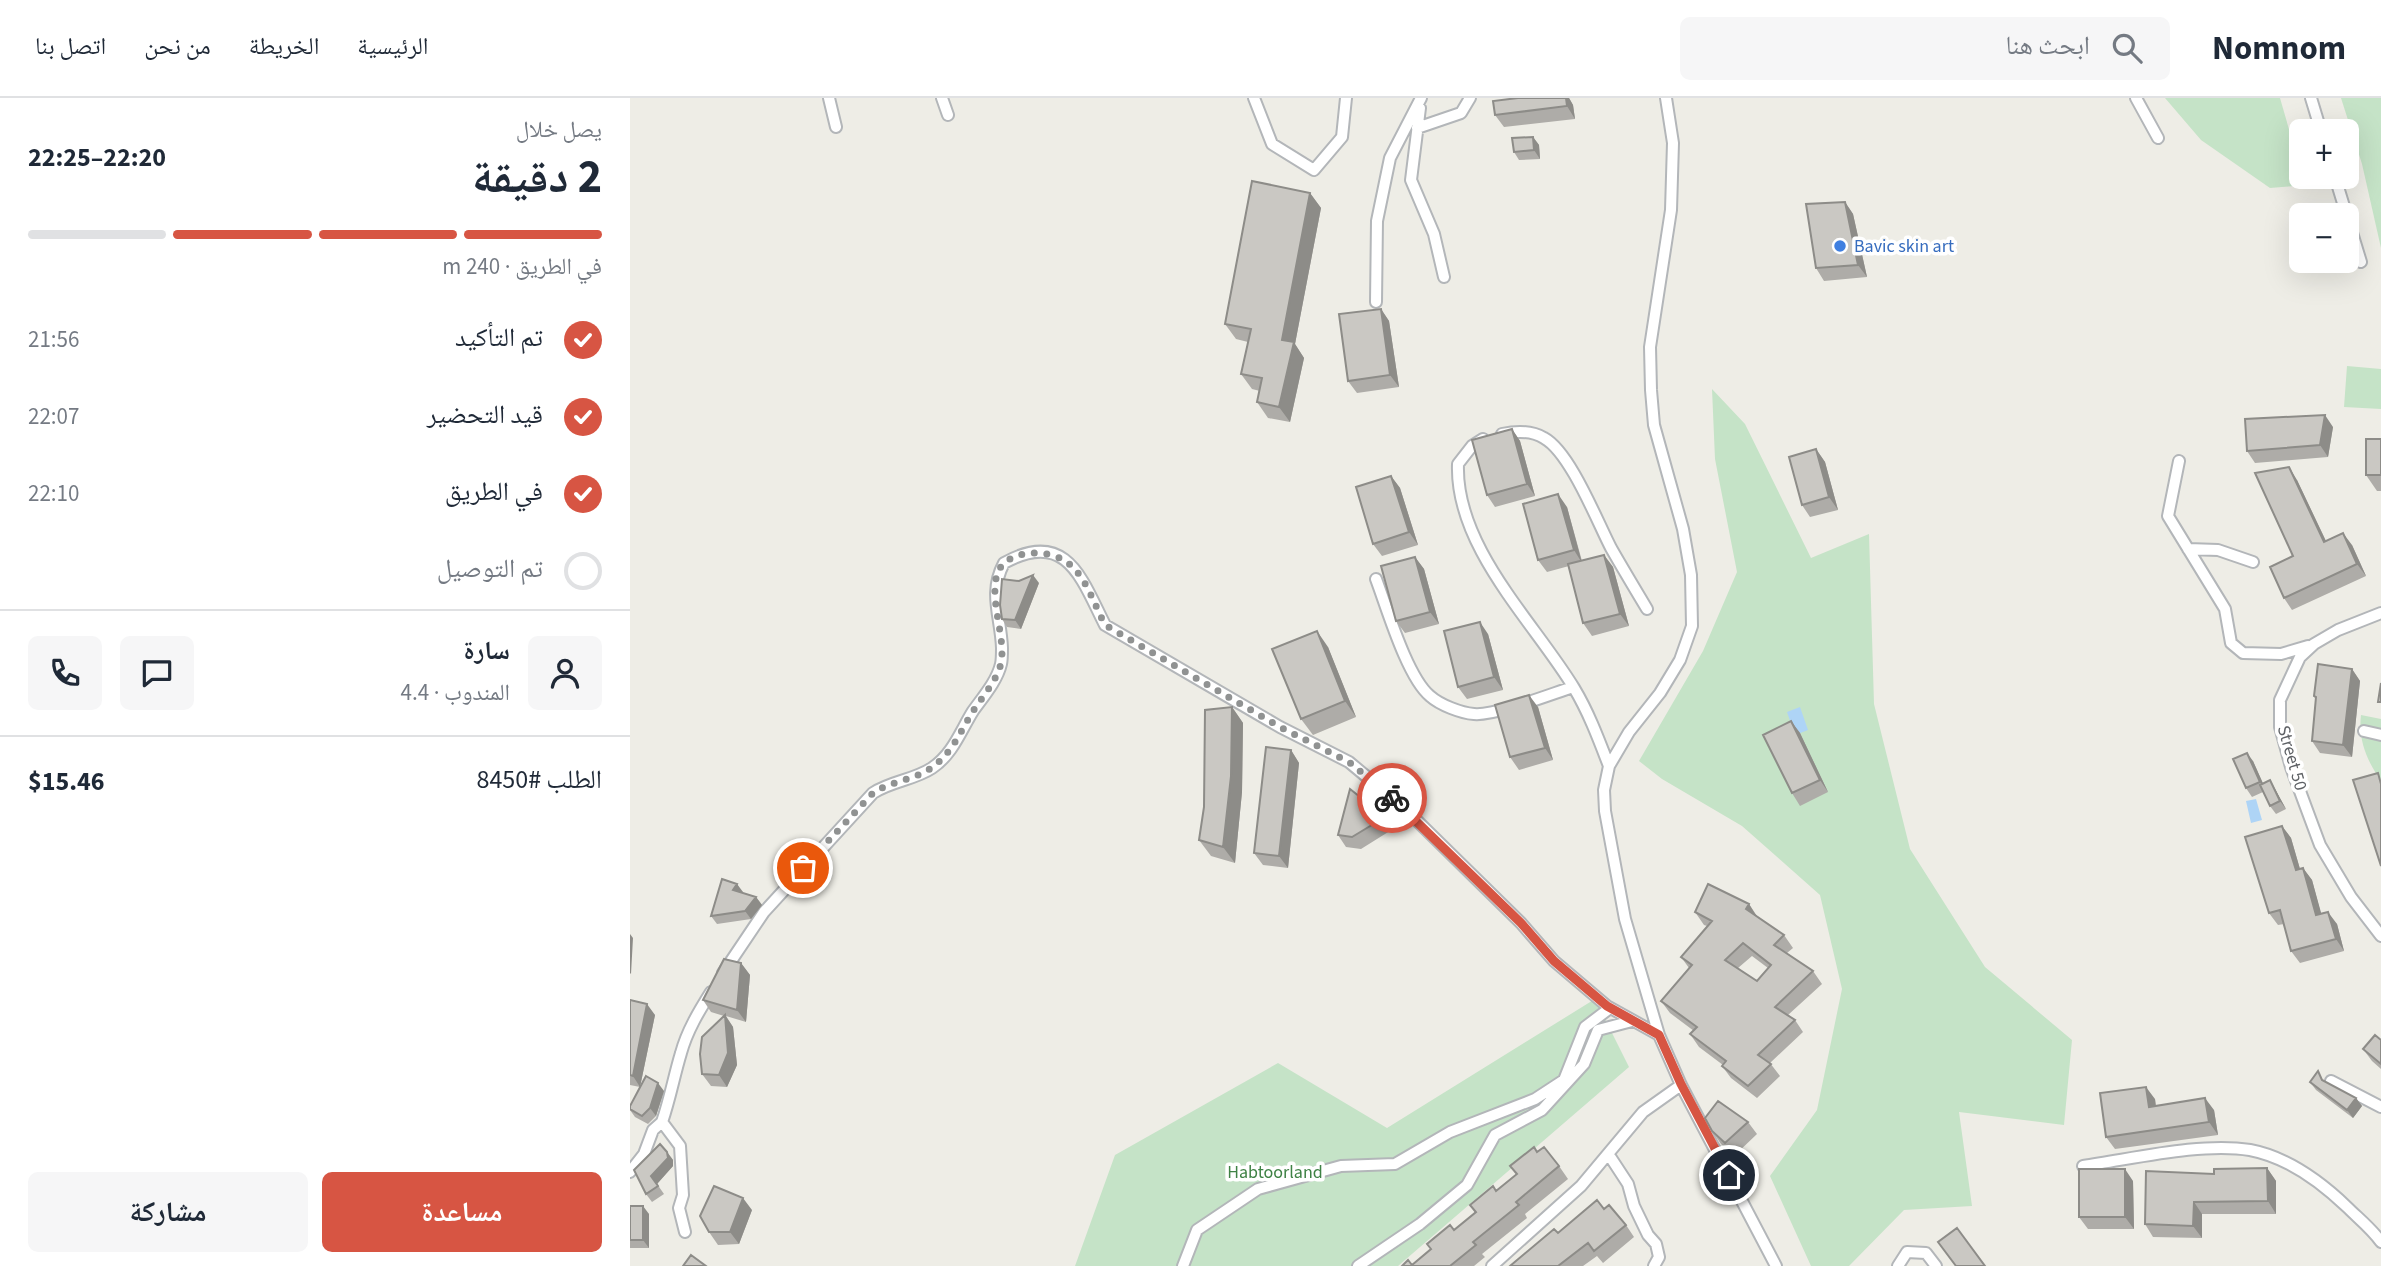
<!DOCTYPE html>
<html lang="ar">
<meta charset="utf-8">
<style>
:root{--surface:#fff;--page:#f6f6f7;--text:#1f2937;--muted:#747a83;--line:#e0e1e3;--accent:#d75543}
body{margin:0;font-family:"Source Sans 3","Noto Naskh Arabic",sans-serif;background:var(--page);color:var(--text);direction:rtl;height:100vh;display:flex;flex-direction:column;font-size:26px;white-space:nowrap}
*{box-sizing:border-box;margin:0}
p{font-size:23px;color:var(--muted)}
.icon{flex:none;width:38px;height:38px;fill:none;stroke:currentColor;stroke-width:2;stroke-linecap:round;stroke-linejoin:round}
.map{position:relative;flex:1;overflow:hidden;direction:ltr}
.side{display:flex;flex-direction:column;background:var(--surface);width:630px}
.side>*{flex:none}
.tools{position:absolute;left:1659px;top:21px;display:grid;gap:14px}
.tools a{display:grid;place-items:center;width:70px;height:70px;border-radius:10px;background:var(--surface);box-shadow:0 7px 28px #0002;font-size:35px}
.pin{position:absolute;display:grid;place-items:center;width:60px;height:60px;color:#fff;margin:-30px;border:4px solid #fff;border-radius:50%;box-shadow:0 2px 7px #0007}
.courier{position:absolute;display:grid;place-items:center;width:70px;height:70px;margin:-35px;border:5px solid #d75543;border-radius:50%;background:#fff;color:#222;box-shadow:0 2px 9px #0007}
.overview em{font-style:normal;font-weight:700}
.overview div{display:flex;flex-direction:column-reverse}
.overview{display:flex;align-items:center;justify-content:space-between;height:119px;padding:0 28px}
h1{font-size:46px;font-weight:700;line-height:52px}
.bar{display:grid;grid-template-columns:repeat(4,1fr);gap:10px 7px;align-content:center;height:84px;padding:0 28px}
.bar i{height:9px;border-radius:5px;background:var(--line)}
.bar .current{background:var(--accent)}
.bar p{grid-column:span 4}
.line{display:flex;align-items:center;gap:18px;padding:0 28px;border-top:2px solid var(--line)}
.line div{flex:1}
.round{display:grid;place-items:center;flex:none;width:74px;height:74px;border-radius:10px;background:var(--page)}
ol{padding:0 28px;list-style:none}
li{display:flex;align-items:center;gap:21px;height:77px}
li p{margin-inline-start:auto}
li .icon{padding:7px;border-radius:50%;background:var(--accent);color:#fff;stroke-width:4}
li:last-child{color:var(--muted)}
li i{width:38px;height:38px;border:4px solid var(--line);border-radius:50%}
.primary-button{display:flex;gap:14px;margin-top:auto;padding:14px 28px}
.primary-button a{flex:1;height:80px;border-radius:10px;background:var(--accent);color:#fff;font-size:28px;font-weight:700;line-height:80px;text-align:center}
.primary-button a+a{background:var(--page);color:var(--text)}
header{display:flex;align-items:center;gap:42px;box-sizing:border-box;height:98px;padding:0 35px;background:var(--surface);border-bottom:2px solid var(--line)}
header strong{font-size:33px}
nav{display:flex;gap:38px;margin-inline-start:auto;font-size:24px}
.search{width:490px;height:63px;background:var(--page);display:flex;align-items:center;gap:18px;box-sizing:border-box;padding:0 24px;border-radius:10px;color:var(--muted);font-size:26px}
main{display:flex;flex:1;min-height:0}
.map>svg:first-child{display:block}
.green{fill:#c5e3c7}
.water{fill:#aed4f6}
.lines{fill:none;stroke-linecap:round;stroke-linejoin:round}
.minor-casing{stroke:#b3b6b9;stroke-width:14}
.minor{stroke:#fff;stroke-width:10}
.wall{fill:#aeaca8;fill-rule:evenodd}
.shaded-wall{fill:#8d8c88}
.building{fill:#cac8c3;stroke:#8d8c88;stroke-width:2;fill-rule:evenodd}
.done{stroke:#909292;stroke-width:7;stroke-dasharray:0 12.6}
.route{stroke:#d75543;stroke-width:9}
.shop-dot{fill:#3f7fe0;stroke:#fff;stroke-width:2.5}
.labels{text-anchor:middle;dominant-baseline:central;stroke-width:7;stroke-linejoin:round;paint-order:stroke}
.shop-label{font-size:18px;fill:#366cbe;stroke:#fff;text-anchor:start}
.street-label{font-size:18px;fill:#5e6165;stroke:#fff}
.park-label{font-size:18px;fill:#3f8245;stroke:#fff}
</style>
<header>
<strong>Nomnom</strong>
<div class="search"><svg class="icon" aria-label="search" viewBox="0 0 24 24"><circle cx="10" cy="10" r="6"/><path d="M15 15l6 6"/></svg>ابحث هنا</div>
<nav><a>الرئيسية</a><a>الخريطة</a><a>من نحن</a><a>اتصل بنا</a></nav>
</header>
<main>
<div class="map">
<svg width="1751" height="1168" viewBox="0 0 1751 1168">
<rect width="100%" height="100%" fill="#eeede6"/>
<path class="green" d="M1535,0H1650L1675,87L1640,90L1571,42Z
M1711,0H1751V150L1732,66Z
M1717,268L1751,271V311L1714,309Z
M1082,291L1115,326L1181,460L1239,436L1244,606L1280,751L1355,869L1442,942L1434,1027L1329,1014L1342,1108L1274,1112L1219,1168H1181L1140,1078L1187,1012L1212,891L1190,797L1112,728L1032,681L1009,663L1073,553L1107,474L1085,361Z
M1731,617L1751,621V683C1737,663 1728,642 1731,617Z
M965,901L999,969L768,1168H445L485,1057L648,965L757,1030Z"/>
<path class="water" d="M1170,609L1178,632L1165,637L1157,614Z
M1626,701L1632,722L1621,725L1616,703Z"/>
<g class="lines">
<g class="minor-casing">
<path id="minor" d="M199,0L206,29
M312,0L318,17
M624,0L642,46L684,72L712,39L716,0
M1036,0L1043,45L1041,112L1020,249L1021,292L1024,327L1053,431L1061,477L1062,528L1050,562L1030,595L999,634L979,668L974,692L975,713L995,821L1029,937L1051,987L1146,1168
M1506,0L1528,40
M1681,0L1691,33
M790,10L781,82L804,136L814,179
M787,30L831,15L840,0
M1705,79L1731,164
M746,204L747,123L760,60L791,0
M872,336C886,333 901,332 914,340C940,354 967,423 981,450C993,471 1005,491 1017,511
M853,341L842,348L828,366C825,449 904,524 944,590C959,615 969,642 979,668
M1549,363L1538,418L1595,511L1601,545L1613,555L1651,556L1678,548
M1558,451L1588,452L1623,464
M746,481C757,510 777,579 800,598C810,607 831,615 844,616C865,618 921,596 943,589
M1751,515L1708,532L1684,546L1670,559L1650,602V629L1661,669L1690,747L1721,799L1751,838
M1734,633L1751,637
M93,875L134,814L243,695C261,683 284,682 302,670C323,656 331,632 343,613C353,599 367,583 371,566C372,562 372,555 372,550C371,519 358,495 374,465C437,430 452,482 475,527L650,629L719,664L773,709L891,825L924,863L977,908L1029,937
M1701,983L1751,1009
M979,1057L998,1086L1004,1108L1018,1137L1026,1146L1029,1159L1024,1168
M1453,1068C1503,1061 1571,1044 1620,1052C1657,1059 1691,1084 1717,1109C1728,1120 1742,1131 1751,1144
M0,1074L14,1056L23,1032L32,1024
M55,1134L49,1110L53,1097L50,1048L32,1024C40,1001 44,978 51,955C57,933 69,913 81,894
M553,1168L567,1132L628,1091L711,1068L765,1066L820,1034L905,1001L934,982L955,929L980,910
M728,1168L790,1126L837,1087L865,1037L912,1012L954,966L968,932L1002,923
M862,1168L951,1088L1013,1014L1051,987
M1268,1168L1277,1154L1296,1155L1306,1168"/>
</g>
<use href="#minor" class="minor"/>
</g>
<path class="wall" d="M888,0H939L943,7L945,21L874,29L865,17Z
M903,39L909,47L910,61L889,62L884,54Z
M680,95L691,110L665,246L674,260L660,324L638,320L627,304L630,293L622,291L611,276L618,244L606,241L595,226Z
M1215,104L1223,116L1237,179L1194,183L1186,170Z
M751,211L759,223L769,289L727,295L718,283Z
M1703,329L1698,359L1625,365L1617,353Z
M882,331L890,343L905,398L865,409L857,397Z
M1751,341V393H1747L1736,377Z
M1186,351L1195,364L1208,412L1180,419L1172,407Z
M761,378L770,390L788,447L752,458L743,446Z
M1667,382L1696,443L1722,447L1736,478L1662,512L1654,500L1663,458Z
M937,409L952,463L974,457L983,469L999,528L962,538L953,525L939,468L917,474L908,462Z
M785,459L794,471L809,526L775,535L766,523Z
M409,485L391,531L377,529L372,521Z
M858,536L873,592L837,601L828,589Z
M698,549L726,619L683,637L671,621Z
M1722,571L1730,583L1722,659L1690,655L1682,643L1686,602L1684,598Z
M602,609L613,625L612,694L605,765L581,758L569,742L574,709Z
M908,609L923,662L889,672L880,659Z
M1161,623L1170,635L1198,694L1170,708L1162,695Z
M661,652L669,665L658,770L633,767L624,755Z
M1623,663L1633,686L1640,682L1645,691L1656,711L1646,716L1640,708L1633,694L1622,699L1616,690Z
M755,719L763,731L731,751L716,749L708,737Z
M1652,728L1661,740L1670,771L1673,770L1682,782L1691,816L1707,826L1714,853L1670,865L1661,853L1654,826L1648,827L1639,815Z
M107,786L112,795L126,799L132,807L121,821L87,826L81,818Z
M1119,806L1127,818L1154,837L1163,850L1157,855L1183,873L1192,886L1158,917L1165,922L1173,934L1140,965L1150,978L1127,1000L1101,980L1092,968L1093,967L1069,949L1060,936L1064,933L1040,915L1031,903L1059,870L1051,859L1077,828L1074,827L1065,814ZM1122,858L1138,870L1127,883L1108,870Z
M111,865L120,877L116,924L96,918L103,929L107,967L97,989L81,988L72,976L94,918L81,914L73,902Z
M0,902L25,917L10,989L0,987Z
M1751,942V971L1742,963L1733,951Z
M1694,983L1726,1000L1732,1008L1723,1020L1686,992L1680,984Z
M34,993L26,1018L18,1026L5,1019L0,1012V1008Z
M1525,1001L1526,1008L1584,1012L1588,1037L1485,1051L1476,1039Z
M1118,1024L1127,1036L1104,1058L1091,1046L1082,1033Z
M37,1054L43,1062V1068L27,1086L34,1096L22,1104L16,1096Z
M907,1054L929,1068L938,1081L895,1116L897,1120L852,1156L855,1159L844,1168H772L782,1167L845,1115L840,1107L866,1093L886,1076L880,1068Z
M1637,1070L1646,1083V1116H1572V1140L1523,1139L1515,1126L1584,1076Z
M1503,1083L1504,1131H1458L1449,1119Z
M0,1108L19,1116V1150H0Z
M974,1111L996,1127L1004,1139L973,1165L967,1158L953,1168H880L928,1135Z
M122,1112L109,1146L88,1147L79,1134Z"/>
<path class="shaded-wall" d="M936,0H939L943,7L945,21L937,8Z
M903,39L909,47L910,61L904,52Z
M680,95L691,110L665,246L674,260L660,324L649,309L652,242Z
M1215,104L1223,116L1237,179L1228,167Z
M751,211L759,223L769,289L760,277Z
M1695,317L1703,329L1698,359L1690,347Z
M882,331L890,343L905,398L897,386Z
M1186,351L1195,364L1208,412L1199,399Z
M1659,369L1667,382L1702,456L1694,444Z
M761,378L770,390L788,447L779,434Z
M928,396L937,409L952,465L944,452Z
M1713,435L1722,447L1736,478L1727,466Z
M974,457L983,469L999,528L990,516Z
M785,459L794,471L809,526L800,514Z
M403,477L409,485L391,531L385,522Z
M850,524L858,536L873,592L864,579Z
M687,533L698,549L726,619L715,603Z
M1722,571L1730,583L1722,659L1713,647Z
M899,597L908,609L923,662L915,650Z
M602,609L613,625L612,694L605,765L593,749Z
M1161,623L1170,635L1198,694L1190,682Z
M661,652L669,665L658,770L649,758Z
M1617,655L1623,663L1636,692L1630,684Z
M1640,682L1645,691L1656,711L1650,703Z
M1652,728L1661,740L1674,785L1666,772Z
M1673,770L1682,782L1695,829L1686,817Z
M107,786L113,794L109,801L103,792Z
M126,799L132,807L121,821L115,813Z
M1119,806L1127,819L1116,811Z
M1698,814L1707,826L1714,853L1706,841Z
M0,836L3,840L1,876L0,875Z
M111,865L120,877L116,924L107,912Z
M17,906L25,917L10,989L3,978Z
M95,917L103,929L107,967L97,989L89,977Z
M28,985L34,993L26,1018L20,1010Z
M1516,989L1525,1001L1527,1021L1519,1009Z
M1575,1000L1584,1012L1588,1037L1579,1024Z
M1726,1000L1732,1008L1723,1020L1717,1012Z
M37,1054L43,1062V1068L27,1086L21,1078Z
M1637,1070L1646,1083V1116L1638,1103Z
M1495,1071L1503,1083L1504,1131L1495,1119Z
M113,1100L122,1112L109,1146L100,1134Z
M1564,1104L1572,1116V1140L1563,1128Z
M13,1108L19,1116V1150L13,1142Z"/>
<path class="building" d="M888,0H936L937,8L865,17L863,3Z
M903,39L904,52L884,54L882,40Z
M622,83L680,95L652,242L664,244L649,309L627,304L632,280L611,276L621,231L595,226Z
M1215,104L1228,167L1186,170L1176,106Z
M751,211L760,277L718,283L709,216Z
M1695,317L1690,347L1617,353L1615,321Z
M882,331L897,386L857,397L842,342Z
M1736,341H1751V377H1736Z
M1186,351L1199,399L1172,407L1159,359Z
M1659,369L1694,444L1713,435L1727,466L1654,500L1640,469L1663,458L1625,375Z
M761,378L779,434L743,446L726,389Z
M928,396L944,452L908,462L893,406Z
M974,457L990,516L953,525L938,466Z
M785,459L800,514L766,523L751,468Z
M403,477L385,522L372,521L370,507L372,481L389,483Z
M850,524L864,579L828,589L814,533Z
M687,533L715,603L671,621L642,551Z
M1688,566L1722,571L1713,647L1682,643L1686,599L1684,598Z
M1751,585V604H1748Z
M899,597L915,650L880,659L865,607Z
M602,609L601,678L593,749L569,742L574,709L575,612Z
M1161,623L1190,682L1162,695L1133,637Z
M636,649L661,652L649,758L624,755Z
M1617,655L1630,684L1616,690L1603,661Z
M1748,675L1751,686V768L1723,682Z
M1640,682L1650,703L1640,708L1630,687Z
M720,691L755,719L722,739L708,737Z
M1652,728L1666,772L1673,770L1686,817L1698,814L1706,841L1661,853L1650,812L1639,815L1615,739Z
M92,781L107,786L103,792L126,799L115,813L81,818Z
M1078,786L1119,806L1116,811L1154,837L1144,847L1183,873L1145,909L1165,922L1128,957L1141,966L1118,988L1092,968L1096,963L1060,936L1067,929L1031,903L1062,867L1051,859L1082,823L1065,814ZM1113,845L1141,867L1127,883L1095,862Z
M94,861L111,865L107,912L73,902Z
M0,902L17,906L3,978L0,977Z
M95,917L98,955L89,977L72,976L70,956L72,939Z
M1745,937L1751,942V966L1733,951Z
M1688,973L1692,982L1726,1000L1717,1012L1680,984Z
M16,978L28,985L20,1010L12,1018L0,1011V1008Z
M1516,989L1519,1009L1575,1000L1579,1024L1476,1039L1470,995Z
M1088,1003L1118,1024L1095,1045L1082,1033L1075,1020Z
M30,1046L37,1054L38,1060L21,1078L28,1088L16,1096L4,1072Z
M904,1049L907,1054L914,1049L929,1068L886,1104L889,1107L843,1144L846,1147L820,1168H772L778,1162L782,1167L801,1151L797,1146L820,1127L824,1132L846,1114L840,1107L863,1088L866,1093L887,1076L880,1068Z
M1637,1070L1638,1103L1564,1104L1563,1128L1515,1126L1516,1073L1584,1076V1071Z
M1449,1071H1495V1119H1449Z
M84,1088L113,1100L100,1134H79L70,1118Z
M967,1102L974,1111L979,1107L996,1127L964,1153L958,1145L928,1168H880L924,1131L928,1135Z
M0,1108H13V1142H0Z
M1327,1130L1355,1168H1326L1308,1144Z
M61,1157L76,1168H53Z"/>
<g class="lines">
<path class="done" d="M173,770L243,695C262,682 288,682 305,667C323,653 330,634 342,615C351,600 367,583 371,565C377,537 353,489 373,466C380,459 394,455 403,455C450,454 457,492 475,527L650,629L719,664L762,700"/>
<path class="route" d="M762,700L891,825L924,863L977,908L1029,937L1051,986L1099,1077"/>
</g>
<circle class="shop-dot" cx="1210" cy="148" r="7"/>
<g class="labels">
<g class="shop-label">
<text x="1224" y="148">Bavic skin art</text>
</g>
<g class="street-label">
<text transform="translate(1662 660) rotate(74)">Street 50</text>
</g>
<g class="park-label">
<text x="645" y="1074">Habtoorland</text>
</g>
</g>
</svg>
<div class="tools">
<a>+</a>
<a>−</a>
</div>
<div class="pin" style="left:173px;top:770px;background:#ea580c"><svg class="icon" aria-label="bag" viewBox="0 0 24 24"><path d="M5 8h14l-1 12H6zM9 8a3 3 0 0 1 6 0"/></svg></div>
<div class="pin" style="left:1099px;top:1077px;background:#1f2937"><svg class="icon" aria-label="home" viewBox="0 0 24 24"><path d="M3 11l9-7 9 7M6 9v11h12V9"/></svg></div>
<div class="courier" style="left:762px;top:700px"><svg class="icon" aria-label="bike" viewBox="0 0 24 24"><circle cx="6" cy="16" r="4"/><circle cx="18" cy="16" r="4"/><path d="M6 16l4-8h5l3 8M10 8l3 8H6M13 5h3"/></svg></div>
</div>
<section class="side">
<div class="overview"><div><h1>2 دقيقة</h1><p>يصل خلال</p></div><em>22:20–22:25</em></div>
<div class="bar"><i class="current"></i><i class="current"></i><i class="current"></i><i></i><p>في الطريق · 240 m</p></div>
<ol>
<li><svg class="icon" aria-label="check" viewBox="0 0 24 24"><path d="M5 12l5 5 9-10"/></svg>تم التأكيد<p>21:56</p></li>
<li><svg class="icon" aria-label="check" viewBox="0 0 24 24"><path d="M5 12l5 5 9-10"/></svg>قيد التحضير<p>22:07</p></li>
<li><svg class="icon" aria-label="check" viewBox="0 0 24 24"><path d="M5 12l5 5 9-10"/></svg>في الطريق<p>22:10</p></li>
<li><i></i>تم التوصيل</li>
</ol>
<div class="line" style="height:126px"><a class="round"><svg class="icon" aria-label="person" viewBox="0 0 24 24"><circle cx="12" cy="8" r="4"/><path d="M4 21q1-7 8-7t8 7"/></svg></a><div><b>سارة</b><p>المندوب · 4.4</p></div><a class="round"><svg class="icon" aria-label="chat" viewBox="0 0 24 24"><path d="M4 5h16v11H9l-5 4z"/></svg></a><a class="round"><svg class="icon" aria-label="phone" viewBox="0 0 24 24"><path d="M5 4h4l2 5-3 2q2 4 5 5l2-3 5 2v4C11 20 4 13 5 4z"/></svg></a></div>
<div class="line" style="height:91px"><div>الطلب #8450</div><b>$15.46</b></div>
<div class="primary-button"><a>مساعدة</a><a>مشاركة</a></div>
</section>
</main>
